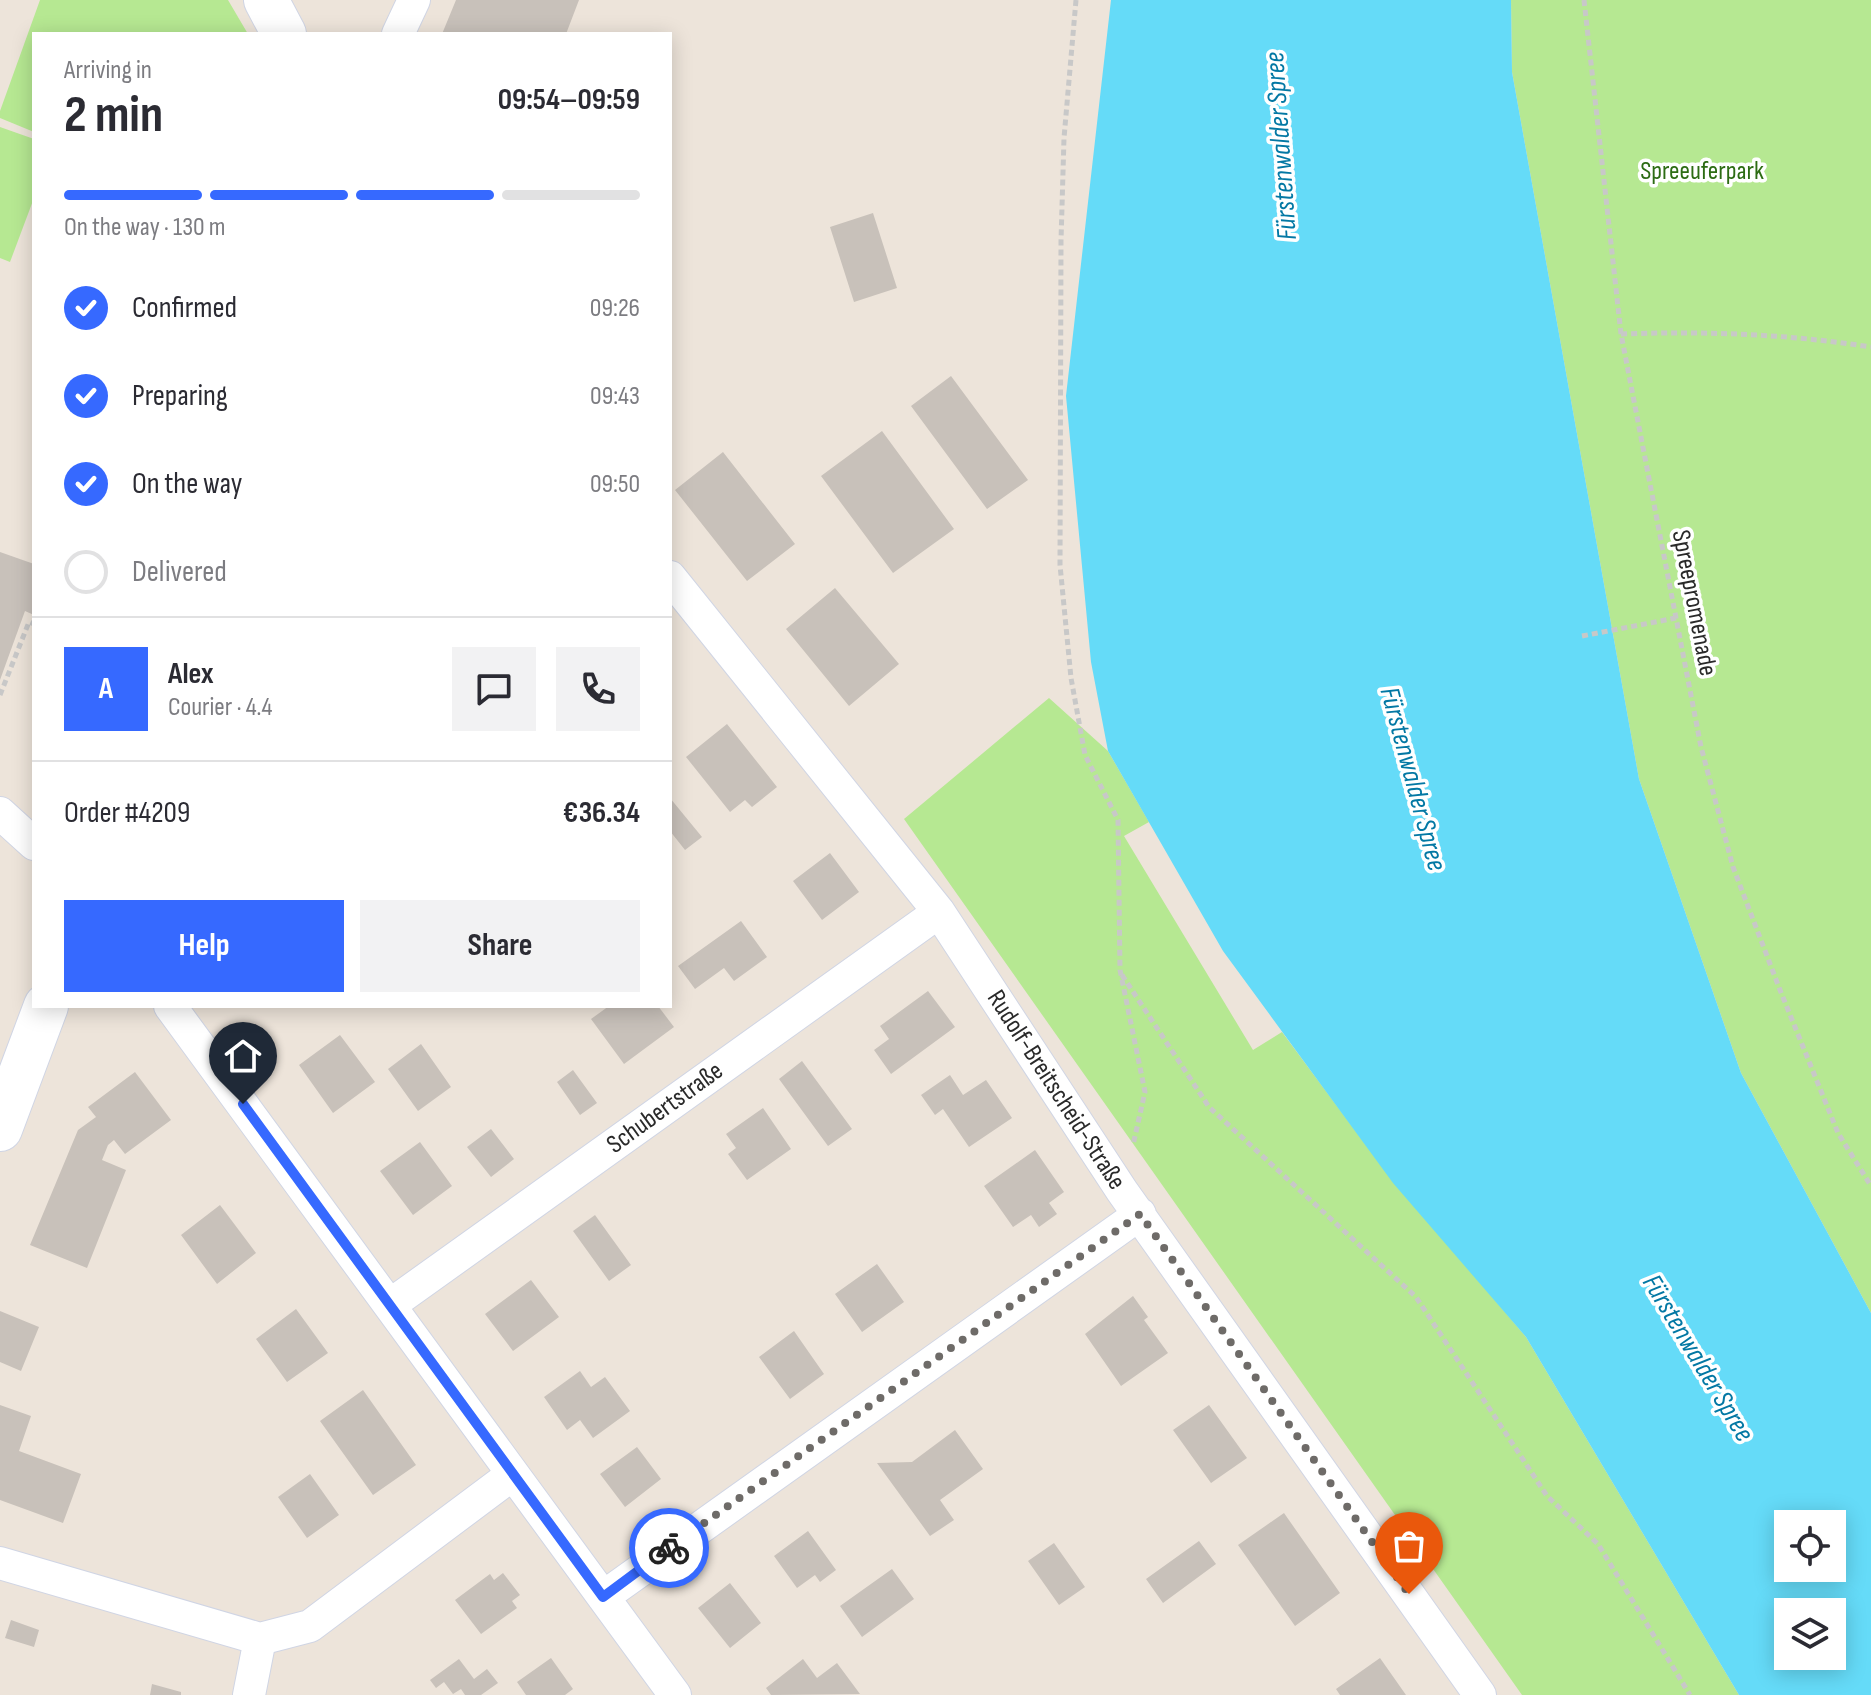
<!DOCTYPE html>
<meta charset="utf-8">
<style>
:root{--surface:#fff;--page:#f2f2f3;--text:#2b2b33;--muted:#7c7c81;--line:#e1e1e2;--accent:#3669ff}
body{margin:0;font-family:"Sofia Sans Condensed",sans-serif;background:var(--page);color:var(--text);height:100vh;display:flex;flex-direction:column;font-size:30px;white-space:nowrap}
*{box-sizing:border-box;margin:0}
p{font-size:26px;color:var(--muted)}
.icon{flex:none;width:44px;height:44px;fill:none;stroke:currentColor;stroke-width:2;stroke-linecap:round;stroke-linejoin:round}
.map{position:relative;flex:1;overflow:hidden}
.side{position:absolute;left:32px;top:32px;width:640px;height:976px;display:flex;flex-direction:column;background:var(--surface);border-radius:0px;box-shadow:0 4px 20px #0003}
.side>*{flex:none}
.controls{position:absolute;left:1774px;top:1510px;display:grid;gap:16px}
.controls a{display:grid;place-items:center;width:72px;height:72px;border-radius:0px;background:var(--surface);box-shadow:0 4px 20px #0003;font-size:40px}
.pin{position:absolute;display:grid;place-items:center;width:68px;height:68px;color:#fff;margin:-82px -34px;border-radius:50% 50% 50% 0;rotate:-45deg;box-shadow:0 0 8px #0007}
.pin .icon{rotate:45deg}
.courier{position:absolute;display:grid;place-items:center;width:80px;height:80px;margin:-40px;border:6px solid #3669ff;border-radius:50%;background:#fff;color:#222;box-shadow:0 2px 10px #0007}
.summary em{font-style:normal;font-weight:700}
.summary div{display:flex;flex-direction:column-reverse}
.summary{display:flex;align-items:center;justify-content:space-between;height:136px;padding:0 32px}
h1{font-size:52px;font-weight:700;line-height:60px}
.bar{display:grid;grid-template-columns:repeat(4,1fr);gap:12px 8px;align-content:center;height:96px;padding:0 32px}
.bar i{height:10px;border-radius:6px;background:var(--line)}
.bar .current{background:var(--accent)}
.bar p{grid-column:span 4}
.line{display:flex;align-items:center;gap:20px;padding:0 32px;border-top:2px solid var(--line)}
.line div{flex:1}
.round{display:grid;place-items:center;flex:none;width:84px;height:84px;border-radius:0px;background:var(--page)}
ol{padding:0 32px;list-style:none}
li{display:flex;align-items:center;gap:24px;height:88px}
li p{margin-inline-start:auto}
li .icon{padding:8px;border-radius:50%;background:var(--accent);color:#fff;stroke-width:4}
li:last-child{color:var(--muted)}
li i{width:44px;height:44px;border:4px solid var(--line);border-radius:50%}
.action{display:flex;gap:16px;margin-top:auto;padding:16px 32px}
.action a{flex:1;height:92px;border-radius:0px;background:var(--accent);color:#fff;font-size:32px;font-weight:700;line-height:92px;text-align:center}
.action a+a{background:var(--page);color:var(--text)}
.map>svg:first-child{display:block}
.green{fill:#b6e892}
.water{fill:#65dbf8;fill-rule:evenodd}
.building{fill:#c8c1ba}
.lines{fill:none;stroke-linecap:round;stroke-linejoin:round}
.street-casing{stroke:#d0d5e4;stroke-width:34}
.secondary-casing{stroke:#d0d5e4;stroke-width:46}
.path{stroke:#c8c8c8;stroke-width:5;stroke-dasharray:6 4;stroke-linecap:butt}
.street{stroke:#fff;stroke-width:32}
.secondary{stroke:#fff;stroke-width:44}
.done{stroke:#6e6b68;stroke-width:8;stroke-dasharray:0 14.4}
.route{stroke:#3669ff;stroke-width:10}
.labels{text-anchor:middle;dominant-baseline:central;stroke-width:7;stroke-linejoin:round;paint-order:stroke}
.park-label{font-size:26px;fill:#2d6c14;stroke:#fff}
.street-label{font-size:26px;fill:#2a2a2a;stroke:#fff}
.water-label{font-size:28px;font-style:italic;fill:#0378a4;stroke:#fff}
</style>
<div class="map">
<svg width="1871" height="1695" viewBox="0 0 1871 1695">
<rect width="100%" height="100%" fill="#ede4da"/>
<path class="green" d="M40,0H228L248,34H34V132L0,118V111Z
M1511,0H1871V1313L1741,1073L1639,779L1512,72Z
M0,127L34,139V198L10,262L0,258Z
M1049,698L1108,751L1149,822L1124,836L1253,1050L1282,1032L1380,1164L1526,1337L1739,1695H1522L904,819Z"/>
<path class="water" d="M1111,0H1511L1512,72L1639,779L1741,1073L1871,1313V1695H1739L1526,1337L1393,1183L1223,951L1108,751L1091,662L1066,396ZM1788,1524H1832V1568H1788ZM1788,1612H1832V1656H1788Z"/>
<path class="building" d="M456,0H579L566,34H442Z
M873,213L897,288L854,302L830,227Z
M951,376L1028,480L987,509L911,406Z
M882,431L954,529L893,573L821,476Z
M723,452L795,544L747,581L675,490Z
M0,552L34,564V615L25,611L0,680Z
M835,588L899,664L849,706L786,629Z
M727,724L777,787L752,807L745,800L730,812L686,757Z
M670,798L702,837L685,850L670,831Z
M830,853L859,892L822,920L793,881Z
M741,921L767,957L734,981L724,968L695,989L678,966Z
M928,991L955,1027L891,1074L874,1050L889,1039L880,1026Z
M609,1006H658L674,1027L624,1064L591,1019Z
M340,1035L375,1082L333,1113L299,1065Z
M421,1044L451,1087L418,1111L388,1069Z
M802,1061L852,1129L828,1146L779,1079Z
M573,1070L597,1103L580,1115L557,1082Z
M135,1072L171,1120L125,1154L114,1140L108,1145L102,1160L126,1170L87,1268L30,1245L78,1130L96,1117L88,1107Z
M950,1075L963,1095L986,1080L1012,1118L969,1147L943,1109L935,1115L921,1095Z
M763,1108L791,1149L747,1180L728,1154L736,1148L726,1134Z
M491,1129L514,1159L491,1177L467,1147Z
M420,1142L452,1186L413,1215L380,1171Z
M1035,1150L1064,1192L1049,1203L1057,1214L1039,1227L1031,1215L1013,1227L984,1186Z
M220,1205L256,1253L217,1284L181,1235Z
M595,1215L631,1265L609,1281L573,1231Z
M877,1264L904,1302L862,1332L835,1294Z
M531,1280L559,1317L513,1351L485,1314Z
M1133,1296L1148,1317L1144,1320L1168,1353L1121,1386L1085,1334Z
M296,1309L328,1353L287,1382L256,1339Z
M0,1311L39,1327L21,1371L0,1362Z
M794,1331L824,1374L790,1399L759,1357Z
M580,1371L591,1387L605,1377L630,1411L593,1438L580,1420L567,1430L544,1397Z
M363,1390L416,1465L373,1495L320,1421Z
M0,1405L31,1416L19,1451L81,1474L63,1523L0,1500Z
M1209,1405L1247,1458L1211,1483L1173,1430Z
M955,1430L983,1469L940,1500L954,1520L930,1536L877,1463L912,1462Z
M637,1447L661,1479L625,1507L600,1474Z
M310,1474L339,1515L307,1538L278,1497Z
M1284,1513L1340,1593L1295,1626L1238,1545Z
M808,1531L836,1570L820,1582L815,1575L797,1588L774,1556Z
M1199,1541L1216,1564L1163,1603L1146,1579Z
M1054,1543L1085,1587L1059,1605L1028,1561Z
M892,1569L914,1599L862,1637L840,1606Z
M503,1573L520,1595L512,1601L517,1608L481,1634L455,1600L490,1574L494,1580Z
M730,1583L761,1623L730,1648L698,1608Z
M11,1620L39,1630L34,1647L5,1638Z
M551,1658L573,1689L565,1695H526L517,1682Z
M1380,1658L1406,1695H1340L1336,1689Z
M459,1659L474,1679L487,1669L498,1683L481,1695H465L461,1689L453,1694L444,1682L436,1688L430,1680Z
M803,1659L817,1678L837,1663L860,1694L771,1695L766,1688Z
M152,1684L181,1692V1695H150Z"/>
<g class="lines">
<g class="street-casing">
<path id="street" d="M398,34L414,0
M670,577L939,912L1122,1191L1480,1695
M0,813L34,844
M170,1006L675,1695
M390,1305L939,912
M0,1563L260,1639L310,1626L513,1474
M603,1597L1140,1214
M249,1695L260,1639"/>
</g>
<g class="secondary-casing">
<path id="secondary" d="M266,0L284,34
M0,1129L46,1006"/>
</g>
<path class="path" d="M1076,0L1064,138L1061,241L1060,565L1071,678L1085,755L1118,820L1120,970L1145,1092L1133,1145
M1584,0L1621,334L1701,747L1733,867L1780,990L1838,1133L1871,1186
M1621,334C1707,331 1787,334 1871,347
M1582,636L1676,618
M0,695L29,622L34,624
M1122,975L1209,1107L1416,1297L1547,1496L1598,1544L1690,1695"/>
<use href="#street" class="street"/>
<use href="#secondary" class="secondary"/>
</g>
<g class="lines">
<path class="done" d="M669,1548L1140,1214L1409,1594"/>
<path class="route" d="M243,1104L603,1597L669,1548"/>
</g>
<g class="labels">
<g class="park-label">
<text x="1702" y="171">Spreeuferpark</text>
</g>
<g class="street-label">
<text transform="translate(1694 603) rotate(79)">Spreepromenade</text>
<text transform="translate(1056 1090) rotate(57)">Rudolf-Breitscheid-Straße</text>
<text transform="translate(665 1108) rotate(-36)">Schubertstraße</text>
</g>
<g class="water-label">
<text transform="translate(1281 146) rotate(-94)">Fürstenwalder Spree</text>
<text transform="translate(1413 779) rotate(75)">Fürstenwalder Spree</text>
<text transform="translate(1698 1358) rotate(59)">Fürstenwalder Spree</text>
</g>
</g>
</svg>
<div class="controls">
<a><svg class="icon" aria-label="locate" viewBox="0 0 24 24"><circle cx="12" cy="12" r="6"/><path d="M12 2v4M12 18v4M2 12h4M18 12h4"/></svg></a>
<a><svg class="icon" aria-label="layers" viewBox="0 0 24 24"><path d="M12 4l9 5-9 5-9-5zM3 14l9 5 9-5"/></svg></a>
</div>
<div class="pin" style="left:1409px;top:1594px;background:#ea580c"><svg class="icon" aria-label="bag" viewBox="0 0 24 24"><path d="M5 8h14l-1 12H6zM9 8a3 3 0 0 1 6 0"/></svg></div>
<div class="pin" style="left:243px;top:1104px;background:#1f2937"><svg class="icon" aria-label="home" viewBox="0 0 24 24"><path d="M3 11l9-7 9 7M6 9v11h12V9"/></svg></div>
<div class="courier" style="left:669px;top:1548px"><svg class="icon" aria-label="bike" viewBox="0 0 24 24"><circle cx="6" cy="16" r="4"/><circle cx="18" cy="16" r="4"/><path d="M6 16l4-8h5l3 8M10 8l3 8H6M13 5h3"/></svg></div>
<section class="side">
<div class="summary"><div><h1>2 min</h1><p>Arriving in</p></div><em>09:54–09:59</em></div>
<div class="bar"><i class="current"></i><i class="current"></i><i class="current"></i><i></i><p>On the way · 130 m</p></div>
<ol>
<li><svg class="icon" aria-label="check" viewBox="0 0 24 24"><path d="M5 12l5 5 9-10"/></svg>Confirmed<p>09:26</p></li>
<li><svg class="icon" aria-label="check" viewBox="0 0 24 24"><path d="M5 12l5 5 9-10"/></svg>Preparing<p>09:43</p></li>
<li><svg class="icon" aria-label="check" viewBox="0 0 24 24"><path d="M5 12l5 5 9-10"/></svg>On the way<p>09:50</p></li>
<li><i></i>Delivered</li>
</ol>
<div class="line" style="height:144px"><b class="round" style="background:var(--accent);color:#fff">A</b><div><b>Alex</b><p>Courier · 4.4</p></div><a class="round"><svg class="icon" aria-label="chat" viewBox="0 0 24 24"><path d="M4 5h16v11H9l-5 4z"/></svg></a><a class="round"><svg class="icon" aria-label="phone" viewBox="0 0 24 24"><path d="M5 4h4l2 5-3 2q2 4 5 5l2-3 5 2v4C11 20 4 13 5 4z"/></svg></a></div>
<div class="line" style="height:104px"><div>Order #4209</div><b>€36.34</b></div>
<div class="action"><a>Help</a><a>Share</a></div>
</section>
</div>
